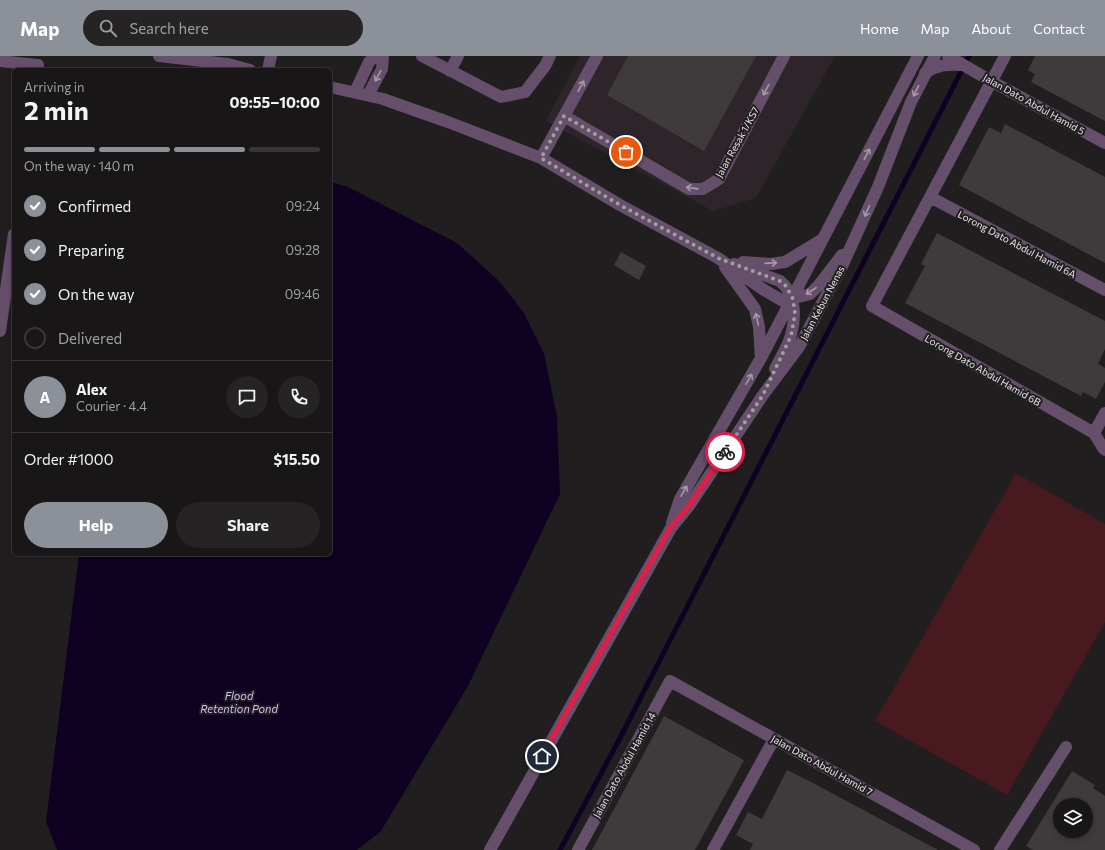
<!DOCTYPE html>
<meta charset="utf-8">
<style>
:root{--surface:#191618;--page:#262325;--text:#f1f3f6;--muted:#9f9fa2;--line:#373537;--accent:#8c9099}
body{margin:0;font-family:Commissioner,sans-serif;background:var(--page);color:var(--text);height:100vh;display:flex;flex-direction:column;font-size:15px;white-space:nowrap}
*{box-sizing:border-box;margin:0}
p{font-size:13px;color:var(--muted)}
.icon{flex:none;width:22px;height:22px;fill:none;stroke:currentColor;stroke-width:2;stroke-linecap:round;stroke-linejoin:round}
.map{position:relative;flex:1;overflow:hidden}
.drawer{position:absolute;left:12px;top:12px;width:320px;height:488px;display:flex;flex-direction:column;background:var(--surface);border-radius:6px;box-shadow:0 2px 6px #0003,0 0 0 1px var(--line)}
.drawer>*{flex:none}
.controls{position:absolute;left:1053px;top:742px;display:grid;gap:8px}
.controls a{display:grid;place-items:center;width:40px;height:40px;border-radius:50%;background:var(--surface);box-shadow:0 2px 6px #0003,0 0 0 1px var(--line);font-size:20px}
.pin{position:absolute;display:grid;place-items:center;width:34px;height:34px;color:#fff;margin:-17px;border:2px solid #fff;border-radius:50%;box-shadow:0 1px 4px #0007}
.courier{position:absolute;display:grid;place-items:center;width:40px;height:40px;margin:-20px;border:3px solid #e11d48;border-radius:50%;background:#fff;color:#222;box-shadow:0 1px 5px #0007}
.head em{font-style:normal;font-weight:700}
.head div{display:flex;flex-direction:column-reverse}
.head{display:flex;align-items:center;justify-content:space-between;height:68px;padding:0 12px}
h1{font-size:26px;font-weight:700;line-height:30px}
.bar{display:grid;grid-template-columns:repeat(4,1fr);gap:6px 4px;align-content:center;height:48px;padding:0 12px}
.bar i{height:5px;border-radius:3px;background:var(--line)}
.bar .selected{background:var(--accent)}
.bar p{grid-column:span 4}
.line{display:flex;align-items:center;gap:10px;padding:0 12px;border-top:1px solid var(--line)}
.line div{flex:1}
.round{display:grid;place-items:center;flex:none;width:42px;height:42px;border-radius:21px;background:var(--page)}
ol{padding:0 12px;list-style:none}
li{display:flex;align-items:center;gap:12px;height:44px}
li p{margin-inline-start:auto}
li .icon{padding:4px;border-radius:50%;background:var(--accent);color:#fff;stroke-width:4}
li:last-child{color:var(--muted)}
li i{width:22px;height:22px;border:2px solid var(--line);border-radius:50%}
.action{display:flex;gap:8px;margin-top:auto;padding:8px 12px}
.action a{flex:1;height:46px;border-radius:24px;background:var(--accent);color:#fff;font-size:16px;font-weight:700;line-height:46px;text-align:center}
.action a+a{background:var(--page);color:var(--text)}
header{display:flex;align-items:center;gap:24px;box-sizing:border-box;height:56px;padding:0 20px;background:var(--accent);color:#fff}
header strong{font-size:19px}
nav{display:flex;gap:22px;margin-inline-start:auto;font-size:14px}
.search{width:280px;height:36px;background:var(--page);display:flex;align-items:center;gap:10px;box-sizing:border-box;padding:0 14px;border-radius:22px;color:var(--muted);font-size:15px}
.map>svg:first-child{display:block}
.built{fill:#2e252b}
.green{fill:#48191e}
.water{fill:#0f0122}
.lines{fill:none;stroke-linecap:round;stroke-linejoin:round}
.stream{stroke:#0f0122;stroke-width:5}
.building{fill:#3f3b3c;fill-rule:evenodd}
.minor{stroke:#654f6b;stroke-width:12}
.oneway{stroke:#a69aa9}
.done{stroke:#a29fa1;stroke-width:4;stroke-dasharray:0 7.2}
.route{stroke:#e11d48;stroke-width:5}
.labels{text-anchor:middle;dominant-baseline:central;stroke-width:4;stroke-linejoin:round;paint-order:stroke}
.street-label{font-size:10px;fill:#e8e5e7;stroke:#211e20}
.water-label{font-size:11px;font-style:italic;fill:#d5c0fe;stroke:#211e20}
</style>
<header>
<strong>Map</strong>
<div class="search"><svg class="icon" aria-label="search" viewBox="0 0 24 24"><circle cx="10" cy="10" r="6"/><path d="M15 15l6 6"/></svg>Search here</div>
<nav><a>Home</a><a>Map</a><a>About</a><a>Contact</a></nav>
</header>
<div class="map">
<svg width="1105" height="794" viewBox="0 0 1105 794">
<rect width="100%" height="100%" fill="#211e20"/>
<path class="built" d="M580,0H835L756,142L713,155L546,65Z"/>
<path class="green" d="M1016,417L1105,468V566L1007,739L875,665Z"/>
<path class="water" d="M330,126L348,131L457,187L500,226L524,257L544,298L557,360L560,438L468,630L381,775L357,794H57L46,766L79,498H330Z"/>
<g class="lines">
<path class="stream" d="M560,794L620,682L969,0"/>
</g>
<path class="building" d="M628,0H756L704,95L607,39Z
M1035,0H1105V65L1031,26L1035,18L1028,14Z
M1005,68L1105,121V207L959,129L989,71L1001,77Z
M937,177L1105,265V293L1098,308L1105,312V326L1096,343L1083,336L1081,340L905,247L925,210L921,208Z
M621,196L646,210L639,224L614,209Z
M664,660L744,704L735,721L695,794H592Z
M787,714L813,727L938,794H750L753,788L736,779L748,756L762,763Z
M1072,715L1095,729L1093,732L1105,740V794H1033L1026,790ZM1060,749H1086V775H1060Z"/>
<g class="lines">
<path class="minor" d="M159,0L228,8L250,14
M422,0L501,41L525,36L545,10L550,0
M948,0L991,25L1105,87
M1005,0L872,250L1094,377L1103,392L1105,394
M0,5L38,9V14
M268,14L271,0
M450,15L458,0
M925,17C937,9 947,8 961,9
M330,31L383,43L448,66L541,102L620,149L718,202L764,234L783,245L810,238L819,229L842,199
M355,36L369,6L375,0
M368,39L382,13L383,0
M564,60L689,133H703L719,123L784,0
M541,102L597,0
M930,141L1105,234
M743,206L771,208L785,206L823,183
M734,208L780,225C796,238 796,261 791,279C788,291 780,302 775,313
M725,211L755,253L759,271L761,302
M0,275L14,178
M1094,377L1105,357
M672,467L680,443L761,302L918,0
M490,794L671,472L689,450L763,339L799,291L843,208L878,131L911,46L935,0
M578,794L670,625L974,794
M713,794L774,683
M1000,794L1066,691"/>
</g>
<defs><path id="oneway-shaft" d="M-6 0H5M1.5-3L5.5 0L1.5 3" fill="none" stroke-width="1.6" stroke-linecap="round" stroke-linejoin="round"/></defs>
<g class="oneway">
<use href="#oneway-shaft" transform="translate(378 20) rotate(118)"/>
<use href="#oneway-shaft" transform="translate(581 30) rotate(-61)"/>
<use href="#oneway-shaft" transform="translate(766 34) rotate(118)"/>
<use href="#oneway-shaft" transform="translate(916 35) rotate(117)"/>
<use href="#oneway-shaft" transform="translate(867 98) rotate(-63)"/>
<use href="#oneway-shaft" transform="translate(692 132) rotate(-172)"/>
<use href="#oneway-shaft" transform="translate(867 155) rotate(114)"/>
<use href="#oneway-shaft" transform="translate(771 207) rotate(-4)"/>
<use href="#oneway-shaft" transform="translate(811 235) rotate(147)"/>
<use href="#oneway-shaft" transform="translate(757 263) rotate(-103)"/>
<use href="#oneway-shaft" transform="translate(749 323) rotate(-60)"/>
<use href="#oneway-shaft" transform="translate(684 435) rotate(-60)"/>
</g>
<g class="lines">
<path class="done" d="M626,96L564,60L541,102L620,149L718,202L780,225L786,230L793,243L795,258L791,280L763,339L725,396"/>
<path class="route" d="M542,700L670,472L689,450L725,396"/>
</g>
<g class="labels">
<g class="street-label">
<text transform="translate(1034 48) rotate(29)">Jalan Dato Abdul Hamid 5</text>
<text transform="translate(737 86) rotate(-61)">Jalan Resak 1/KS7</text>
<text transform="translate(1017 188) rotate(28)">Lorong Dato Abdul Hamid 6A</text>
<text transform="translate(822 247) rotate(-62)">Jalan Kebun Nenas</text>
<text transform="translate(983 314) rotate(30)">Lorong Dato Abdul Hamid 6B</text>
<text transform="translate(624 709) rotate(-61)">Jalan Dato Abdul Hamid 14</text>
<text transform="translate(822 709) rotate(29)">Jalan Dato Abdul Hamid 7</text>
</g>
<g class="water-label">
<text x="239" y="639">Flood<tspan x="239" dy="13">Retention Pond</tspan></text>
</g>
</g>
</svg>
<div class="controls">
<a><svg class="icon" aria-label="layers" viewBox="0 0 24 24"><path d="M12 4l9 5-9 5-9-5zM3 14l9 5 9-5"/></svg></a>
</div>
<div class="pin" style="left:626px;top:96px;background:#ea580c"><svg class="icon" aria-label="bag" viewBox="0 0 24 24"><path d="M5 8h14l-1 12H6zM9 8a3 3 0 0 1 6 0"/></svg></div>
<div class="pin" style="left:542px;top:700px;background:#1f2937"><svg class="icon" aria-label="home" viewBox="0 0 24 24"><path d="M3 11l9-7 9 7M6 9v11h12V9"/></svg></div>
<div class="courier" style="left:725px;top:396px"><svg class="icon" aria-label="bike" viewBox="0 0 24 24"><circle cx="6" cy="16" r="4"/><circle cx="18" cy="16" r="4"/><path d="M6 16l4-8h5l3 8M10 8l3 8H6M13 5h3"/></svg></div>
<section class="drawer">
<div class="head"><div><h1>2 min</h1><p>Arriving in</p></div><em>09:55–10:00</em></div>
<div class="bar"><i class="selected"></i><i class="selected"></i><i class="selected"></i><i></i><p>On the way · 140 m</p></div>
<ol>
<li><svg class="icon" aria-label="check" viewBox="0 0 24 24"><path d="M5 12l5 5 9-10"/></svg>Confirmed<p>09:24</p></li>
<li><svg class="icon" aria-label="check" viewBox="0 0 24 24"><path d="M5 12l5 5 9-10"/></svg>Preparing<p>09:28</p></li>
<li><svg class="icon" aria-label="check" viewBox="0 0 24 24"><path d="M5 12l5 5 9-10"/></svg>On the way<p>09:46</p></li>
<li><i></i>Delivered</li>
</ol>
<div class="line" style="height:72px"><b class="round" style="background:var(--accent);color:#fff">A</b><div><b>Alex</b><p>Courier · 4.4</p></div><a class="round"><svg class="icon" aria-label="chat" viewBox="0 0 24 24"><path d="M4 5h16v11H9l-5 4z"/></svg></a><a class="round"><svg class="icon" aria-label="phone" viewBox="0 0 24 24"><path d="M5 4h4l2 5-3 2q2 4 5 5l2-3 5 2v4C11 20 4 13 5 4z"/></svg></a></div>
<div class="line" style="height:52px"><div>Order #1000</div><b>$15.50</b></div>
<div class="action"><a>Help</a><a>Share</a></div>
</section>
</div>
